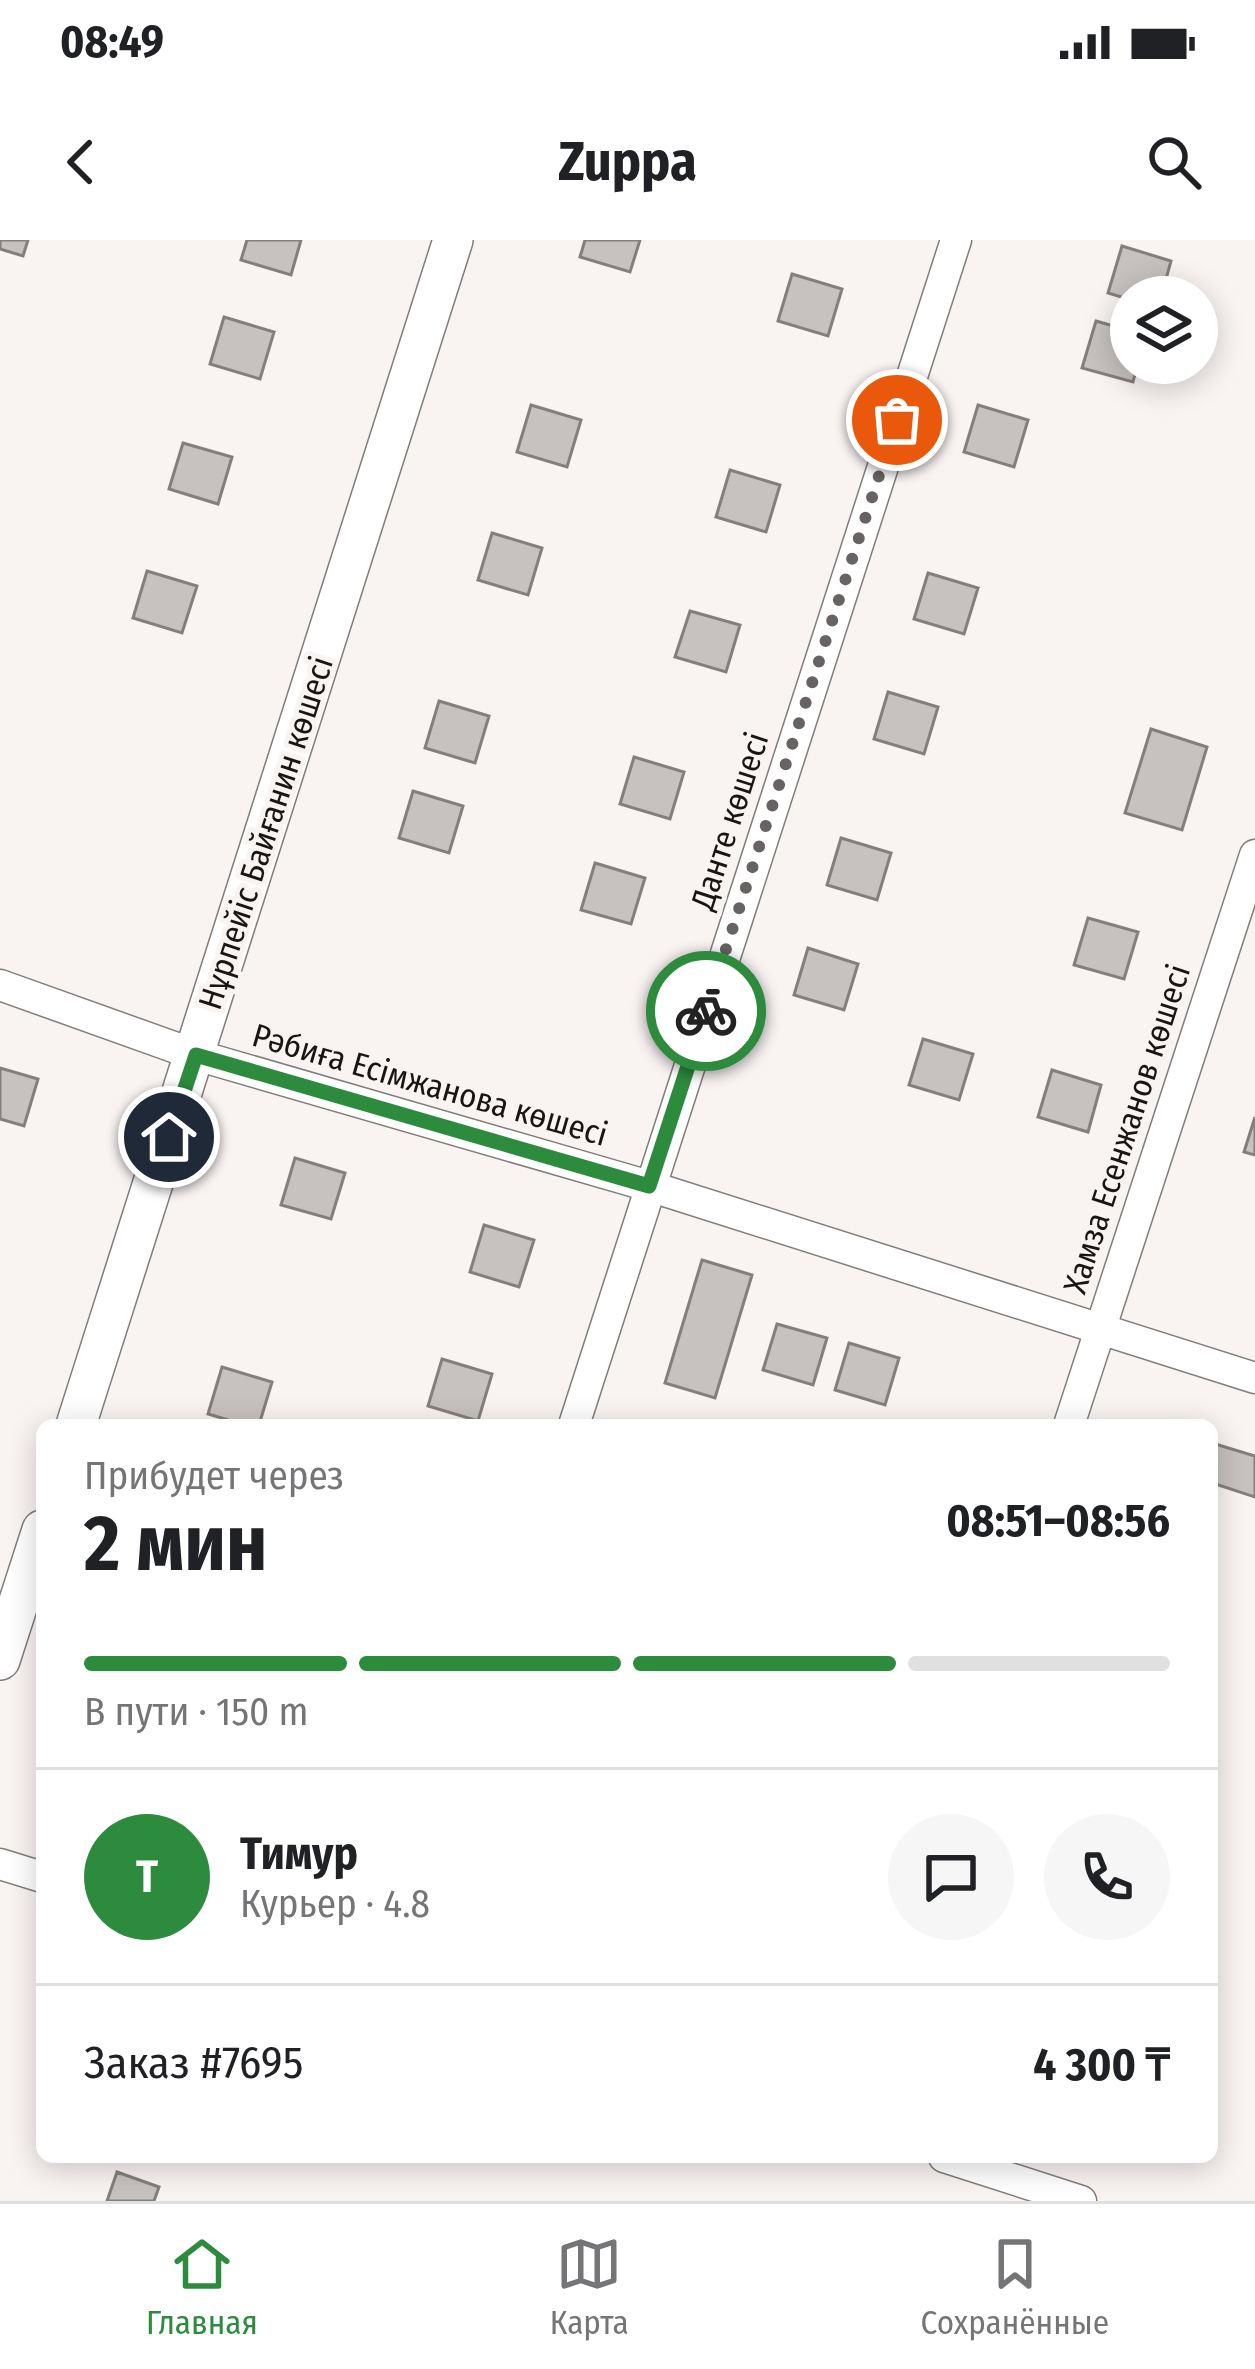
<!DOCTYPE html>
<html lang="ru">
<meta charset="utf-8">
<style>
:root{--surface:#fff;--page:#f6f6f6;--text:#202124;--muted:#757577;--line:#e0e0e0;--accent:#2d8b3d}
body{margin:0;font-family:"Fira Sans Condensed",sans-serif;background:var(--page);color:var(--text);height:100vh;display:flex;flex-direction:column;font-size:45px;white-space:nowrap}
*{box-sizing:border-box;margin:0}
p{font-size:39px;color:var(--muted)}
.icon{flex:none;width:66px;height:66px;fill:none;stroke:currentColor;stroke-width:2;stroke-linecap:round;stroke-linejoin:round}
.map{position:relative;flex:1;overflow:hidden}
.details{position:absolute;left:36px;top:1179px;width:1182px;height:744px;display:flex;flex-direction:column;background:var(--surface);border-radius:18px;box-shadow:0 6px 30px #0003}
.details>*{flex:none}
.fabs{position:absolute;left:1110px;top:36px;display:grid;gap:24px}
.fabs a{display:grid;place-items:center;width:108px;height:108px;border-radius:50%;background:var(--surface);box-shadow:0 6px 30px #0003;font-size:60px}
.pin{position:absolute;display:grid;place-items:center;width:102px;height:102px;color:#fff;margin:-51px;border:6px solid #fff;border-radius:50%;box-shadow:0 3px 12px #0007}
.courier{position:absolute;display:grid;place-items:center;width:120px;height:120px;margin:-60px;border:9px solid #2d8b3d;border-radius:50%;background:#fff;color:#222;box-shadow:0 3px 15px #0007}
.head em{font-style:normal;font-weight:700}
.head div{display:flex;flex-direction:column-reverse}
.head{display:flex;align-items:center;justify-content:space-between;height:204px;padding:0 48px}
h1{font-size:78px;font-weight:700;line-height:90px}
.bar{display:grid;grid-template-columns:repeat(4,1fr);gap:18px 12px;align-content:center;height:144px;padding:0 48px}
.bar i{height:15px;border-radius:9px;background:var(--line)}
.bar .current{background:var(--accent)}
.bar p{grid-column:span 4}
.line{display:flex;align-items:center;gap:30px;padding:0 48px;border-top:3px solid var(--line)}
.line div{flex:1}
.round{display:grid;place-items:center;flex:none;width:126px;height:126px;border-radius:63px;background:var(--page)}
.status{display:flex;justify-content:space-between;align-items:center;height:84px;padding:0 60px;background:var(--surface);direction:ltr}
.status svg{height:33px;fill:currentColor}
header{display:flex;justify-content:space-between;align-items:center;height:156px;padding:0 48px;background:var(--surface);font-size:54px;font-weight:700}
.tab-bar{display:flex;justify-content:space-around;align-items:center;height:168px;border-top:3px solid var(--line);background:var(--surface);font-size:33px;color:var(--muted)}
.tab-bar a{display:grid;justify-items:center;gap:6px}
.tab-bar .current{color:var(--accent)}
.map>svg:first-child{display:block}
.building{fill:#c7c2bf;stroke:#847f7c;stroke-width:3}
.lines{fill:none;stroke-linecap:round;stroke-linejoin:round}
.minor-casing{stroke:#827c7b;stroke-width:33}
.tertiary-casing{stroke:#827c7b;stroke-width:42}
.minor{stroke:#fff;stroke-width:30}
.tertiary{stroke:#fff;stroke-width:39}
.done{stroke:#676362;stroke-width:12;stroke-dasharray:0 21.6}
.route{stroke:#2d8b3d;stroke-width:15}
.labels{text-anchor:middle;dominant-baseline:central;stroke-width:10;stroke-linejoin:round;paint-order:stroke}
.street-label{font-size:33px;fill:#181615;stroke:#f9f3f2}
</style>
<div class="status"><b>08:49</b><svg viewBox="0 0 49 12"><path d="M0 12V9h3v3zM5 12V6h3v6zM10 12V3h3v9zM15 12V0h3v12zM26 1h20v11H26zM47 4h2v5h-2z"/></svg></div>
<header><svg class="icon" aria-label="back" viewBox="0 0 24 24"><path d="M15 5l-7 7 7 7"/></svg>Zuppa<svg class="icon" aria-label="search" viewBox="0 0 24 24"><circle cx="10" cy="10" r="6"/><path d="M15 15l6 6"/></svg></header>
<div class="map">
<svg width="1255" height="1961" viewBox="0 0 1255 1961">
<rect width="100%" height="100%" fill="#f9f3f2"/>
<path class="building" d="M0,0H28L23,16L0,9Z
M247,0H301L291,35L241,20Z
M585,0H640L630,32L580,17Z
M1122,6L1171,21L1161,57H1131V60L1108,53Z
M792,34L842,49L828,96L778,81Z
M224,77L274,92L260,139L210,124Z
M1096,81L1131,91V123H1138L1133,142L1082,128Z
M531,165L581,180L567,227L517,212Z
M978,165L1028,180L1014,227L964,212Z
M183,203L232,217L218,264L169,249Z
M730,230L780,245L766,292L716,277Z
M492,293L542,308L528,355L478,340Z
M147,331L197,346L182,393L133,378Z
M928,333L978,348L964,394L914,379Z
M690,371L740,385L726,432L675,417Z
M888,452L938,467L924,514L874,499Z
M439,461L489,476L475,523L425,508Z
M1151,489L1207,507L1182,590L1125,573Z
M634,517L684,532L670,579L620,564Z
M413,551L463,566L449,613L399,598Z
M841,598L891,613L877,660L827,645Z
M595,623L645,638L631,684L581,670Z
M1088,678L1138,692L1124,739L1074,725Z
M808,708L858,724L844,770L794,755Z
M923,799L973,814L959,860L909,845Z
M0,828L38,839L24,886L0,879Z
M1052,830L1101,845L1088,892L1038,877Z
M1255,877V915L1244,912Z
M295,918L345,933L331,979L281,965Z
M484,985L534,1000L519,1047L470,1032Z
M702,1020L752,1035L715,1158L665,1143Z
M777,1084L827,1098L813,1145L763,1130Z
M849,1103L899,1118L885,1165L835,1150Z
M442,1119L492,1134L478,1181L428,1166Z
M222,1127L272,1142L259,1185H245L208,1174Z
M1212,1203L1255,1216V1257L1212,1243Z
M117,1932L159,1947L154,1961H107Z"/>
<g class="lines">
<g class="minor-casing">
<path id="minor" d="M0,745L196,815L649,946L1255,1138
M574,1185L956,0
M1069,1185L1255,615
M0,1624L42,1637
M944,1917L1081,1961"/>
</g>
<g class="tertiary-casing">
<path id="tertiary" d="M76,1185L453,0
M0,1420L42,1290"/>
</g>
<use href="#minor" class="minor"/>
<use href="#tertiary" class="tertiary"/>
</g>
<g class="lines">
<path class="done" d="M706,771L897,180"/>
<path class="route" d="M169,897L196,815L649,946L706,771"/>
</g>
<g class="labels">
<g class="street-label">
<text transform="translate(730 581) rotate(-72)">Данте көшесі</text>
<text transform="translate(266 593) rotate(-72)">Нұрпейіс Байғанин көшесі</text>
<text transform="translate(430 845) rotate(16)">Рәбиға Есімжанова көшесі</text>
<text transform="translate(1127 889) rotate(-72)">Хамза Есенжанов көшесі</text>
</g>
</g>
</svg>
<div class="fabs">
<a><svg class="icon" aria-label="layers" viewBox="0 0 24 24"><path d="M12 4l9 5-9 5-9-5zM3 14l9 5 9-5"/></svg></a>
</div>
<div class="pin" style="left:897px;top:180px;background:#ea580c"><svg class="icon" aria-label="bag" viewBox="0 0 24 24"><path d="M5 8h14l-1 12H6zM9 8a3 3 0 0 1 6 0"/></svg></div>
<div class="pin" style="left:169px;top:897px;background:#1f2937"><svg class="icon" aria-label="home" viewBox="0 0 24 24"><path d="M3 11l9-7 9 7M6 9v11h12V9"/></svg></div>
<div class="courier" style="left:706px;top:771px"><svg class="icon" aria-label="bike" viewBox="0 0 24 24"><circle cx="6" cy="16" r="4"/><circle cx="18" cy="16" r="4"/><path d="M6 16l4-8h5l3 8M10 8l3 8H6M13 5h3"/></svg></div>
<section class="details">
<div class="head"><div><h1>2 мин</h1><p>Прибудет через</p></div><em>08:51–08:56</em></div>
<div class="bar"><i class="current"></i><i class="current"></i><i class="current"></i><i></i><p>В пути · 150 m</p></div>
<div class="line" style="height:216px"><b class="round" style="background:var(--accent);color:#fff">Т</b><div><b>Тимур</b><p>Курьер · 4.8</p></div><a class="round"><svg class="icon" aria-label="chat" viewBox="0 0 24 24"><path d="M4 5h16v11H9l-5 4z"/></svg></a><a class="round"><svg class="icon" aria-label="phone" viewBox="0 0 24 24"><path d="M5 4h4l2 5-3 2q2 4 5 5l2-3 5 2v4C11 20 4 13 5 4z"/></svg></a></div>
<div class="line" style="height:156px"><div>Заказ #7695</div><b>4 300 ₸</b></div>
</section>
</div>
<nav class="tab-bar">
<a class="current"><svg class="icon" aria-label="home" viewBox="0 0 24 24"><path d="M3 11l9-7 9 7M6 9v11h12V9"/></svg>Главная</a>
<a><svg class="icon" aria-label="map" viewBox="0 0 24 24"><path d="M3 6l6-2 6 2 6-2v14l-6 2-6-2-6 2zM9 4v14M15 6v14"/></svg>Карта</a>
<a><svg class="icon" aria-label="saved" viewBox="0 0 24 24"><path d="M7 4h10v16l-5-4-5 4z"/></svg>Сохранённые</a>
</nav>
